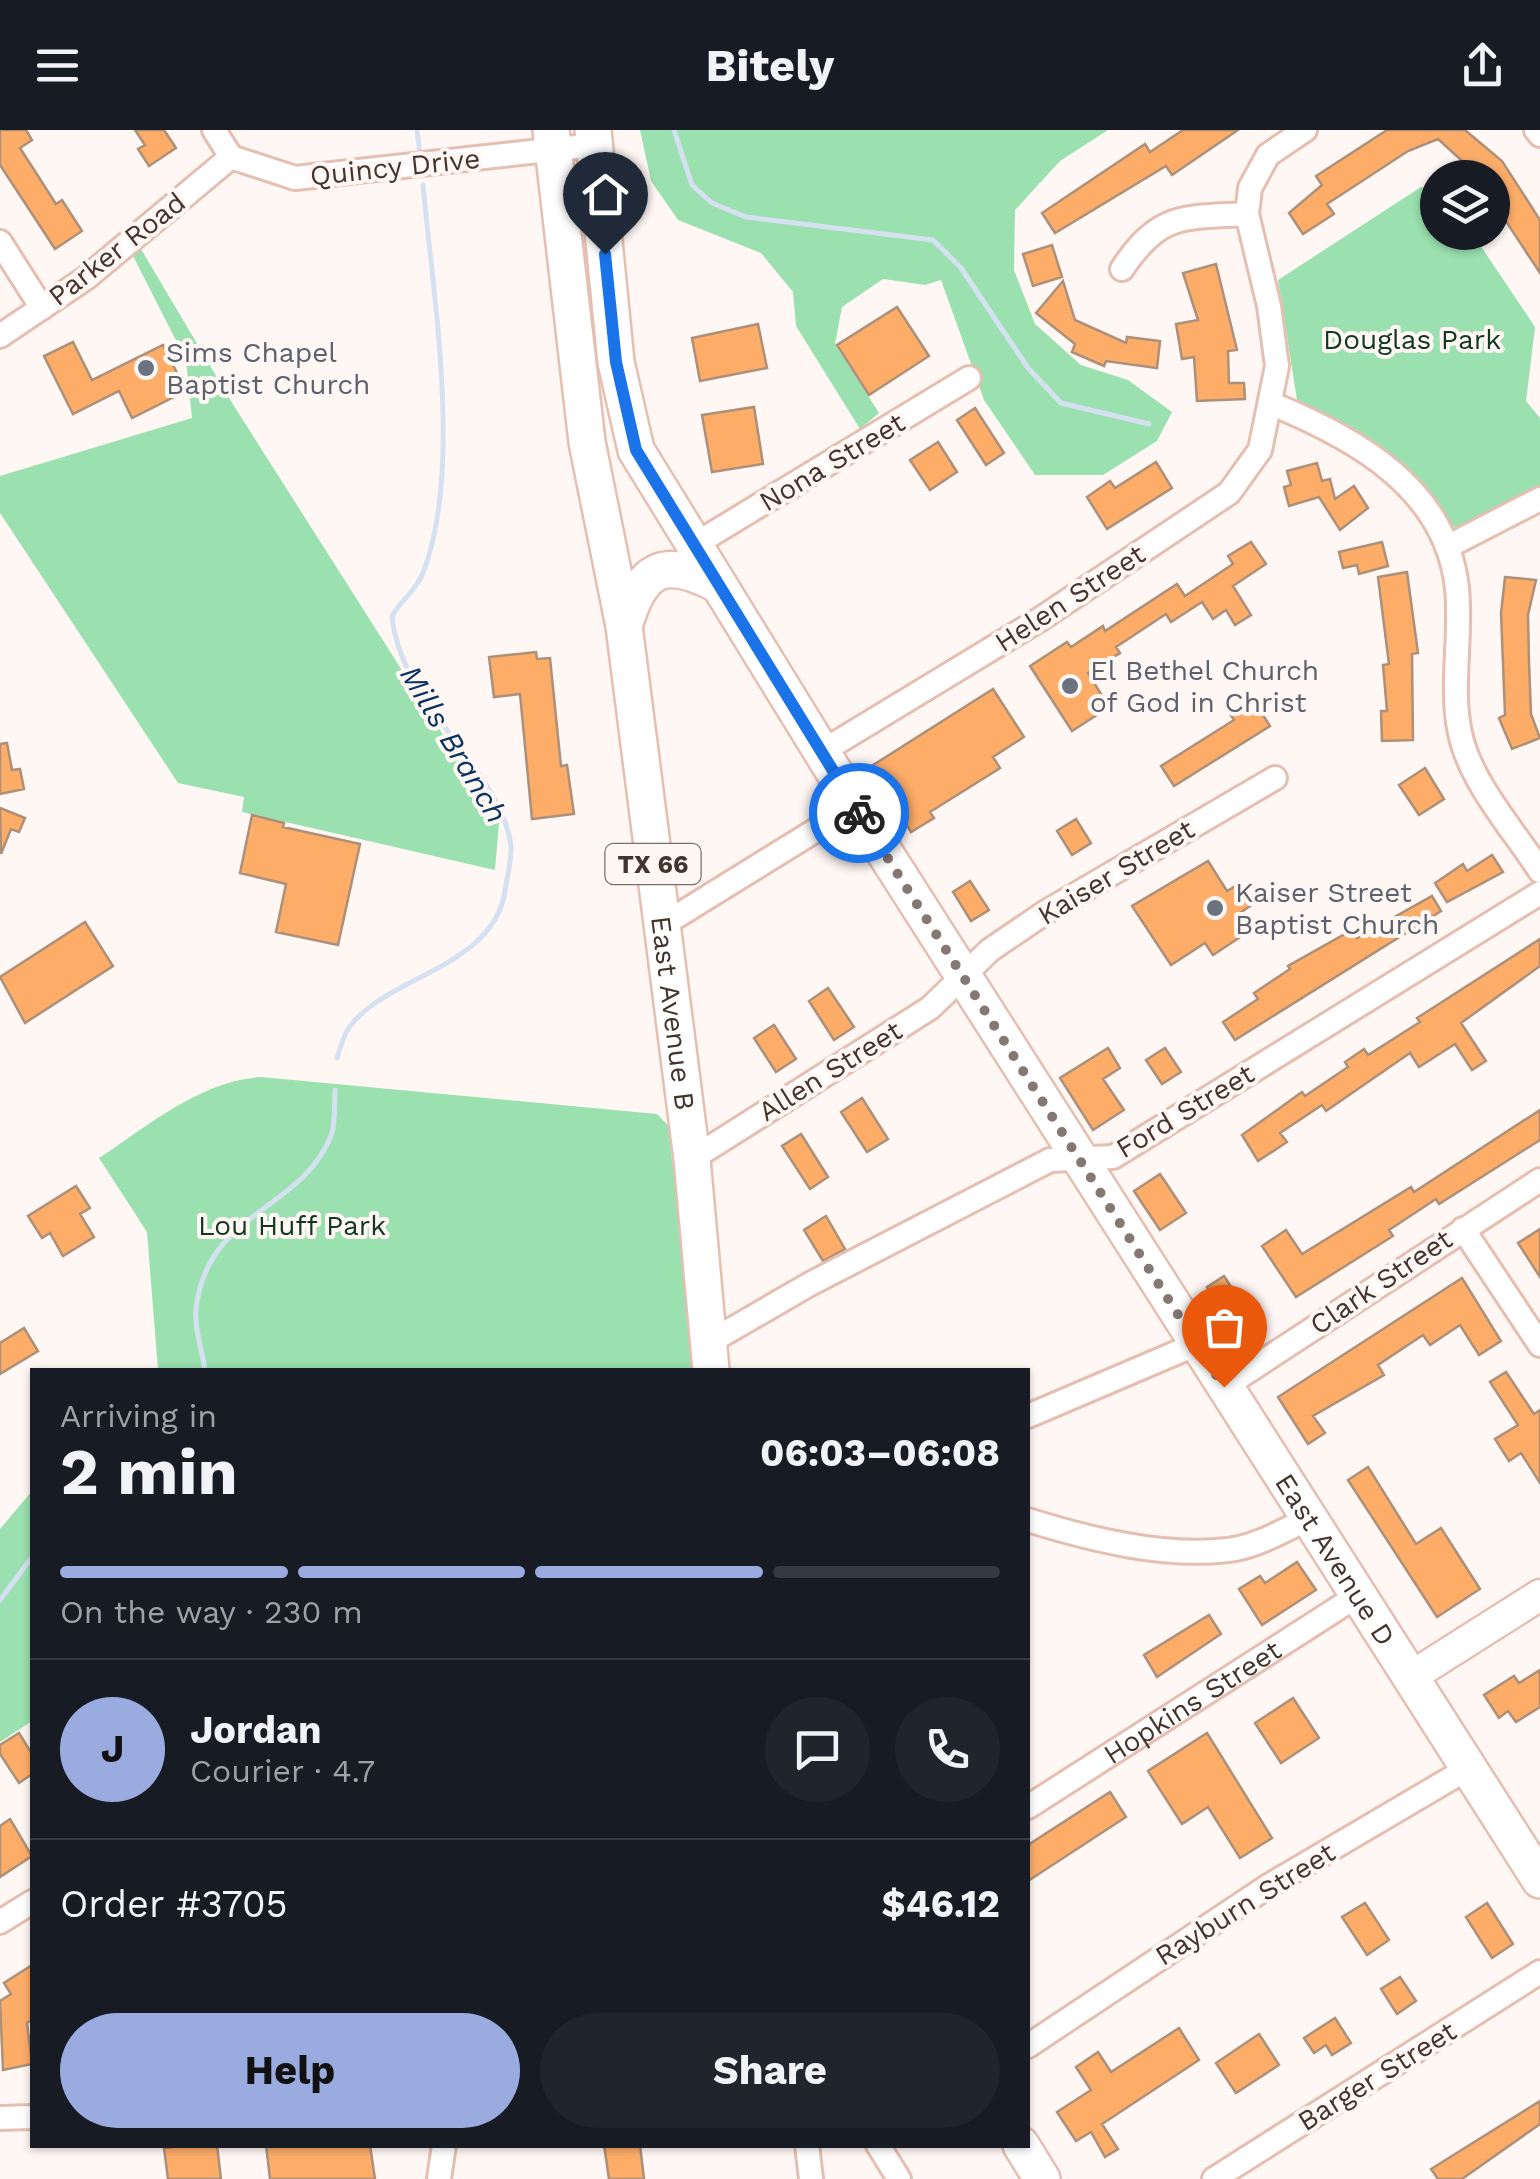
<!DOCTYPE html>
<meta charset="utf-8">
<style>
:root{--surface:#171b24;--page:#20242c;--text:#f1f3f6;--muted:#9ea1a6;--line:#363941;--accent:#9aabe0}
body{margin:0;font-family:"Work Sans",sans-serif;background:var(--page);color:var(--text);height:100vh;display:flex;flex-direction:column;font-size:38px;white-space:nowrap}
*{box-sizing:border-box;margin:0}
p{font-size:32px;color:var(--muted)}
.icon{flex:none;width:55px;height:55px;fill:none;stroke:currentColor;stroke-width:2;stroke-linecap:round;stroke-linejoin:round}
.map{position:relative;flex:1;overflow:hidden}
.panel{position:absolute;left:30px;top:1238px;width:1000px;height:780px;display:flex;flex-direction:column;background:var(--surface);border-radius:0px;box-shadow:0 2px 8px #0004}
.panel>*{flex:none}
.tools{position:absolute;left:1420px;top:30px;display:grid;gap:20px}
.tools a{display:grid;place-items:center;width:90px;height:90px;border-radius:50%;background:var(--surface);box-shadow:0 2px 8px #0004;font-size:50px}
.pin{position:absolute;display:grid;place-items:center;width:85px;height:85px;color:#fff;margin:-102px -42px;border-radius:50% 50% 50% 0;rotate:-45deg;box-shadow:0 0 10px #0007}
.pin .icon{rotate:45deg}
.courier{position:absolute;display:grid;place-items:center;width:100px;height:100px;margin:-50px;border:8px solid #1a73e8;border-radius:50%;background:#fff;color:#222;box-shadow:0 2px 12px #0007}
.head em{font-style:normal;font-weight:700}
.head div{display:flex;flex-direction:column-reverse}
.head{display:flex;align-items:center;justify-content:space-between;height:170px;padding:0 30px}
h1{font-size:65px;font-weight:700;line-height:75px}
.bar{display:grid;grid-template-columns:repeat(4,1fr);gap:15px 10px;align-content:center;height:120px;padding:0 30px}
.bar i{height:12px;border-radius:8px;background:var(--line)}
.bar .active{background:var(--accent)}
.bar p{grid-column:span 4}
.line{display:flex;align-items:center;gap:25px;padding:0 30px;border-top:2px solid var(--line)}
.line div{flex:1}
.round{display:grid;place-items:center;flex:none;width:105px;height:105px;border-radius:52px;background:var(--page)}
.button{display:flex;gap:20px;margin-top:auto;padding:20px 30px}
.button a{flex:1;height:115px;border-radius:60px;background:var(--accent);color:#111;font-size:40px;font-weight:700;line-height:115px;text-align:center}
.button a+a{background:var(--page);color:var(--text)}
header{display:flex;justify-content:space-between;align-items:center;height:130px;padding:0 30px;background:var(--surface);font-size:45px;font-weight:700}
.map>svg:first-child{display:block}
.green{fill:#9be0af}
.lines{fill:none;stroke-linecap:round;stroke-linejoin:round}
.stream{stroke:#d5e1f1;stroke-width:5}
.building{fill:#fead69;stroke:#ac9079;stroke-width:2.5}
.street-casing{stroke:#e5bfb2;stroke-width:28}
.secondary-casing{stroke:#e5bfb2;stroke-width:35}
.primary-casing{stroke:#e5bfb2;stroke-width:40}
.street{stroke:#fff;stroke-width:22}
.secondary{stroke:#fff;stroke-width:30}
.primary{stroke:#fff;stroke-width:35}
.done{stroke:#857873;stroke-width:10;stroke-dasharray:0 18}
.route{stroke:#1a73e8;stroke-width:12}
.worship-dot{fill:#6b7280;stroke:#fff7f4;stroke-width:4}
.labels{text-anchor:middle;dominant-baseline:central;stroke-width:8;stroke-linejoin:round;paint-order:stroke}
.shield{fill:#fff7f4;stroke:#7b6e69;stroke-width:2.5}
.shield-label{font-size:25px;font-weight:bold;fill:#43342e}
.street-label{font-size:28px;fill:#43342e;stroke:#fff7f4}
.park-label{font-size:28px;fill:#123920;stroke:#fff7f4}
.worship-label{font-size:28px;fill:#5b616d;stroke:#fff7f4;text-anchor:start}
.water-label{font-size:30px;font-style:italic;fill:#083362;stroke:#fff7f4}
</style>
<header><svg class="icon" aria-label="menu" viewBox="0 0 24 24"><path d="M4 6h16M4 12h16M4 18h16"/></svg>Bitely<svg class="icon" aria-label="share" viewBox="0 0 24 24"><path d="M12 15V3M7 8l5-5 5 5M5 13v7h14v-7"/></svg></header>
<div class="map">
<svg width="1540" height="2049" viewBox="0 0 1540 2049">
<rect width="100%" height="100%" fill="#fff7f4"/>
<path class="green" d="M640,0H1108L1060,31L1015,80L1014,140L1035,194L1081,235L1128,250L1172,282L1157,311L1103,345H1035L984,270L941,150L925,155L883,149L842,177L835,214L879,283L860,299L796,196L793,162L761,123L678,90L651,51Z
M1421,57L1437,62L1438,102L1472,103L1535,197L1526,271L1540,288V360L1457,398C1435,389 1426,362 1409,346C1376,312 1336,295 1297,270L1278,150Z
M141,119L234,276L499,693L495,740L242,682L244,667L178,653L0,383V346L192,288L186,230L133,126Z
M261,947L657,984L668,995L697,1240H158L147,1102L99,1028C149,995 200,951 261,947Z
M32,1361V1591L0,1612V1399Z"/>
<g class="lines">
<path class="stream" d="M417,0L420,23
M674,0L692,55L712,73L746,87L933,110L961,138L1028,238L1061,273L1149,294
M337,928C340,919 343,907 348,899C384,846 493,839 505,761C507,747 512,729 511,715C500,637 400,575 392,486C401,470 416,461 423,443C463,340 433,165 423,55
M205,1240C202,1221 194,1198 196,1179C207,1081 301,1081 331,1006C336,993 334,975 335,960
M0,1470L32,1427"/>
</g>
<path class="building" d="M0,0H26L32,10L20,18L56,74L62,70L82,101L55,119L0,35Z
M135,0H164L176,18L149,36L138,19L145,15Z
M1183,0H1238L1172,45L1166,36L1055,103L1042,83L1145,14L1150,22Z
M1387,0H1465L1502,31L1540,90V143L1492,70V48H1481L1438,9L1408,21L1327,74L1334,84L1303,104L1289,83L1322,55L1316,46Z
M1052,115L1062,147L1033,156L1023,124Z
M1216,134L1237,220L1228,221L1229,253H1244L1245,269L1197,271L1194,227L1182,229L1176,194L1198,190L1183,143Z
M1063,151L1075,190L1126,213L1127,207L1160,211L1157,238L1106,231L1104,236L1072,222L1075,214L1036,183Z
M897,177L929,226L869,265L837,215Z
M758,194L767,238L700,251L692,208Z
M73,212L92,250L163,215L186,261L132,288L119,261L73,284L44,226Z
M754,277L763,334L712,342L702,285Z
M975,278L1004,323L986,335L957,290Z
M938,312L957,342L930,360L910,330Z
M1156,332L1172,358L1107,399L1087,367L1110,351L1115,358Z
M1317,333L1322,351L1330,349L1335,369L1354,356L1368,378L1340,400L1319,367L1289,376L1284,357L1291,355L1287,341Z
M1251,412L1266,434L1233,456L1251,485L1235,495L1226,480L1213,489L1202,472L1171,492L1166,484L1116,517L1120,523L1088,543L1109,577L1072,601L1030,536L1067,512L1071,517L1103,496L1105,501L1177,454L1185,466L1233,434L1228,426Z
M1382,412L1388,436L1359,444L1357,435L1343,438L1339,422Z
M1407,442L1418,523L1412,524L1413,610L1382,611L1381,581H1387L1383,535L1389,534L1378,447Z
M1505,447L1536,450L1528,485L1529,532L1531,584L1540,608L1512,619L1499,588L1505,585L1501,483Z
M536,522L537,529L550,528L561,636L567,635L574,684L532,689L520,564L494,567L489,527Z
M993,559L1024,607L993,627L1000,638L930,682L934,688L911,702L870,637Z
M1253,569L1270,596L1174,656L1161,636L1234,590L1230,584Z
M7,613L12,640L20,639L24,659L0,664V614Z
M1425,638L1444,669L1419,685L1399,655Z
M0,678L25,688L19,702L11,699L1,724Z
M252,685L284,693L283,697L360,714L338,815L276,802L286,754L240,743Z
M1076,689L1091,713L1072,725L1057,701Z
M1492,725L1503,742L1447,772L1435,753L1463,734L1467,741Z
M1208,731L1227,761L1239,754L1253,774L1240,783L1251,800L1213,825L1205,813L1171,835L1132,776Z
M970,751L989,780L971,791L953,762Z
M1432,766L1441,781L1235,910L1223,892L1258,869L1254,863L1290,839L1288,836L1352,800L1357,808Z
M85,792L113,836L25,893L0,847Z
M1540,809V836L1461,893L1486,931L1472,940L1455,914L1419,937L1410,923L1326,981L1322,975L1280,1003L1287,1012L1258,1031L1242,1005L1302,962L1305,966L1348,937L1345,932L1364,919L1368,925L1420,892L1417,888Z
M828,858L854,897L834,910L809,871Z
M774,895L796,929L776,942L754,908Z
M1108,918L1120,938L1103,949L1124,980L1093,1000L1060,948Z
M1165,918L1181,942L1162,954L1146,930Z
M862,968L888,1009L867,1022L841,982Z
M1540,980V1010L1439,1074L1436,1069L1389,1100L1393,1106L1296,1167L1262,1116L1286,1100L1302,1124L1411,1057L1414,1062Z
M801,1004L828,1047L810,1059L782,1016Z
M1160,1044L1186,1083L1160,1100L1134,1061Z
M76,1056L90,1078L80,1084L94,1107L63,1126L50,1103L42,1108L28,1086Z
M826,1086L845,1119L823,1131L804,1100Z
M1540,1099V1147L1518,1113Z
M1224,1146L1254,1193L1237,1204L1207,1157Z
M1462,1148L1501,1211L1479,1225L1460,1195L1430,1215L1423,1205L1378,1235L1384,1245L1313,1286L1325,1303L1308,1314L1278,1267Z
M24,1198L38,1221L0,1244V1213Z
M1506,1242L1534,1284L1540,1280V1353L1521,1323L1509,1331L1495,1309L1518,1295L1490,1252Z
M1368,1337L1416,1414L1441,1398L1480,1459L1437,1487L1348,1350Z
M1297,1432L1316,1460L1262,1495L1239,1459L1260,1446L1265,1453Z
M1209,1485L1221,1504L1157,1547L1144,1525Z
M1540,1540V1577L1516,1592L1508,1581L1499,1588L1484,1565L1514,1546L1519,1553Z
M1293,1568L1319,1608L1281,1633L1255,1593Z
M19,1603L32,1624V1644L19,1653L0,1624V1615Z
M1207,1603L1272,1708L1240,1728L1208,1677L1182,1694L1148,1641Z
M1110,1662L1126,1687L1028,1751V1715Z
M10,1689L32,1726L0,1747V1696Z
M1365,1773L1389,1810L1367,1825L1342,1787Z
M1487,1773L1513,1814L1492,1828L1466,1787Z
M32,1835V1890L27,1893L32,1934L3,1940L0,1871L11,1864L4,1853Z
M1400,1847L1416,1871L1397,1884L1381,1859Z
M1335,1888L1351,1913L1332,1925L1326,1915L1314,1923L1304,1908Z
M1179,1898L1199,1930L1102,1994L1118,2019L1105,2027L1091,2002L1076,2011L1057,1982L1091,1960L1076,1937L1098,1922L1111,1942Z
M1259,1904L1279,1935L1236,1963L1216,1933Z
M1540,1971V1994L1462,2049H1438L1431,2039Z
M187,2015H217L221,2049H168L164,2018Z
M266,2015H370L375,2049H270Z
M604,2015H640L644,2049H609Z"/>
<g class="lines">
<g class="street-casing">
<g id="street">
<path d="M214,0L231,27L295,48L594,15"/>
<path d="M1536,0L1540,5"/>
<path d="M0,112L42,178"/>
<path d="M1122,139C1160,82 1183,88 1247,84"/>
<path d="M0,206L86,148L231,27"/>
<path d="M1272,274C1355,308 1446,358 1457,458C1462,505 1450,557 1460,603C1470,652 1513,699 1540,741"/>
<path d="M694,415L969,248"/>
<path d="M1447,417L1540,369"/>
<path d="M823,621L1039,490L1229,363L1260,320L1277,236L1269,176L1247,84L1250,58L1268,25L1305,0"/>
<path d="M661,796L855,676"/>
<path d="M692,1029L930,878L990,820L1046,782L1275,648"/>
<path d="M1463,1099L1540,1215"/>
<path d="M708,1213L810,1154L1050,1030L1113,1027L1540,763"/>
<path d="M1224,1257L1540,1050"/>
<path d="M1028,1286L1197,1214"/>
<path d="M1028,1390C1089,1409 1164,1428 1228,1420C1256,1417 1282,1401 1308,1389"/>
<path id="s1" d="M1028,1677L1357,1466"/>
<path d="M0,1792L32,1772"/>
<path d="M1028,1916L1270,1755L1467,1639"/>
<path d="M0,1988L32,1987"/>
<path d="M807,2015L811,2049"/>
<path d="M878,2015L899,2049"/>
<path d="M439,2049L444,2015"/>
<path d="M1214,2049L1540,1842"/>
</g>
</g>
<g class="secondary-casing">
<path id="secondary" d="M1409,1548L1540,1465"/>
</g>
<g class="primary-casing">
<g id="primary">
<path id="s2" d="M551,0L587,312L624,496L692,1029L711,1240"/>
<path id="s3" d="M593,0L616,232L636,320L855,676L1540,1750"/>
<path d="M624,496C642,437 663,426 719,455"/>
<path d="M1021,2015L1042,2049"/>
</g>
</g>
<use href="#street" class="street"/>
<use href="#secondary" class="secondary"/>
<use href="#primary" class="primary"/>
</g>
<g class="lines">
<path class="done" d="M859,683L1224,1257"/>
<path class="route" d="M605,124L616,232L636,320L859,683"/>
</g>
<g class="worship-dot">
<circle cx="146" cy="238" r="10"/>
<circle cx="1070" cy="556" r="10"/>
<circle cx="1215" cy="778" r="10"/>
</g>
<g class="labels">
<rect class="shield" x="605.5" y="714" width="95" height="40" rx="8"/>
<g class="shield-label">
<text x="653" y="734">TX 66</text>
</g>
<g class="street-label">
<text transform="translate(395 37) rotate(-6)">Quincy Drive</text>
<text transform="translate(117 119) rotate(-38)">Parker Road</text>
<text transform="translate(832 332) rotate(-31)">Nona Street</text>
<text transform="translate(1070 468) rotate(-33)">Helen Street</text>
<text transform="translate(1116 742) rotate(-31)">Kaiser Street</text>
<text stroke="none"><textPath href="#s2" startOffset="892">East Avenue B</textPath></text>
<text transform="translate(830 941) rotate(-32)">Allen Street</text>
<text transform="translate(1185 981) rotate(-31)">Ford Street</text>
<text transform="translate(1381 1152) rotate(-34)">Clark Street</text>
<text stroke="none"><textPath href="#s3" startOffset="1635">East Avenue D</textPath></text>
<text stroke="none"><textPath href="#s1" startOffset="195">Hopkins Street</textPath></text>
<text transform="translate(1245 1774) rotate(-32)">Rayburn Street</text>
<text transform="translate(1377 1946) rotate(-32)">Barger Street</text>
</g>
<g class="park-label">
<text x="1412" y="209">Douglas Park</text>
<text x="292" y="1095">Lou Huff Park</text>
</g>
<g class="worship-label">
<text x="166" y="222">Sims Chapel<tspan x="166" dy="32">Baptist Church</tspan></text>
<text x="1090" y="540">El Bethel Church<tspan x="1090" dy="32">of God in Christ</tspan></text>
<text x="1235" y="762">Kaiser Street<tspan x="1235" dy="32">Baptist Church</tspan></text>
</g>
<g class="water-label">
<text transform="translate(454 614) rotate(59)">Mills Branch</text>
</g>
</g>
</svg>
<div class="tools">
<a><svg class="icon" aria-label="layers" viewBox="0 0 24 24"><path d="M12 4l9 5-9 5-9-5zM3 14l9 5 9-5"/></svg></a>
</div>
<div class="pin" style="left:1224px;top:1257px;background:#ea580c"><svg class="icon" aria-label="bag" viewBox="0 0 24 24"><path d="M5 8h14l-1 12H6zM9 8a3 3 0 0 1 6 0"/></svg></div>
<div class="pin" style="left:605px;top:124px;background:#1f2937"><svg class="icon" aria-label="home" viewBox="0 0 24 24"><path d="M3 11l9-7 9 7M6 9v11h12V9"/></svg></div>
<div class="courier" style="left:859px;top:683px"><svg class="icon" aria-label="bike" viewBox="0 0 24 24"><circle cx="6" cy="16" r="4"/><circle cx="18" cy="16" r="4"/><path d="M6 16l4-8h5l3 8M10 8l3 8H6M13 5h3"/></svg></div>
<section class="panel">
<div class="head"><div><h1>2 min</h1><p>Arriving in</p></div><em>06:03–06:08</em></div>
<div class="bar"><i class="active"></i><i class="active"></i><i class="active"></i><i></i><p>On the way · 230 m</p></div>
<div class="line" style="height:180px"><b class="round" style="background:var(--accent);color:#111">J</b><div><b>Jordan</b><p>Courier · 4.7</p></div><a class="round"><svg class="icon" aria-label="chat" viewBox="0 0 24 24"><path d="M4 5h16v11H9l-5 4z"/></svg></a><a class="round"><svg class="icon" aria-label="phone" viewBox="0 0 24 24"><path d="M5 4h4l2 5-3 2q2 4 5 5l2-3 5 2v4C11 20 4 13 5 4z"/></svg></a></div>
<div class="line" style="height:130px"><div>Order #3705</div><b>$46.12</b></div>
<div class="button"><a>Help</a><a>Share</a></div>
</section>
</div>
